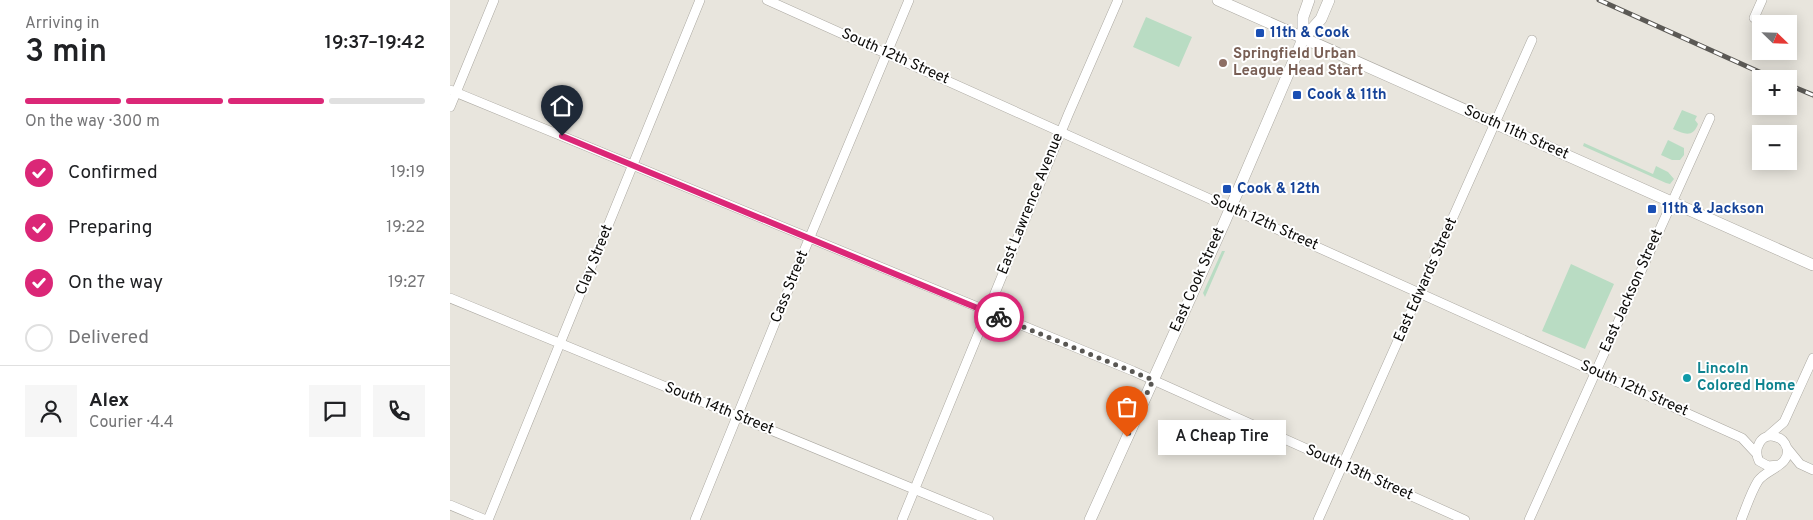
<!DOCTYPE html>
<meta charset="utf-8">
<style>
:root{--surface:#fff;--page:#f6f6f6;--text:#202124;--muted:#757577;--line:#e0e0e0;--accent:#db2777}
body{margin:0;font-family:Overpass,sans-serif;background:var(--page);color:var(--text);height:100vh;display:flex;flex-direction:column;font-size:19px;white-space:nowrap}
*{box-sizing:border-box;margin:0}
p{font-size:16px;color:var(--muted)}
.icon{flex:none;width:28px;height:28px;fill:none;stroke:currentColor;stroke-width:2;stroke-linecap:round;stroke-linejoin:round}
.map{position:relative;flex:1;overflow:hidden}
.panel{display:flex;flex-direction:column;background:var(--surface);width:450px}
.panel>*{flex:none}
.needle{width:32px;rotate:113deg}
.tools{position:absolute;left:1302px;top:15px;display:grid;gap:10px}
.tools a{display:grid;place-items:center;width:45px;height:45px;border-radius:0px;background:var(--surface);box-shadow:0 2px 12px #0003;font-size:25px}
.pin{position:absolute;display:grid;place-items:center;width:42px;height:42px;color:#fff;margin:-51px -21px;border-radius:50% 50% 50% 0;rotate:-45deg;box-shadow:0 0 5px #0007}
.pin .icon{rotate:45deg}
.courier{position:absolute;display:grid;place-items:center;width:50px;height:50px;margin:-25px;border:4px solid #db2777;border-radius:50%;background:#fff;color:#222;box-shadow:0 1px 6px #0007}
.bubble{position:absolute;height:35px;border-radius:0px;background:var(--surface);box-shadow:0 2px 12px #0003;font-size:16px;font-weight:600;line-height:35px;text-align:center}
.summary em{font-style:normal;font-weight:600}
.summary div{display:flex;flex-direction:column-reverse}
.summary{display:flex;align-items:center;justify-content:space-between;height:85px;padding:0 25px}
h1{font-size:32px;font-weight:600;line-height:38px}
.bar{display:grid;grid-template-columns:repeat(4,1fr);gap:8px 5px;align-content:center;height:60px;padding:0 25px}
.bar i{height:6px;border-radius:4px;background:var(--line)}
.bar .active{background:var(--accent)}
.bar p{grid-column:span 4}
.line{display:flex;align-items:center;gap:12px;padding:0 25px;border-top:1px solid var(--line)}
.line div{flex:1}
.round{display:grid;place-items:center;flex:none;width:52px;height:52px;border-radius:0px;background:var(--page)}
ol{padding:0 25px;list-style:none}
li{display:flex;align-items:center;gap:15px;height:55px}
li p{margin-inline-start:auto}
li .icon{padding:5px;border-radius:50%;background:var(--accent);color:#fff;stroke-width:4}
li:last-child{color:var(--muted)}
li i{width:28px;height:28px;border:2px solid var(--line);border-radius:50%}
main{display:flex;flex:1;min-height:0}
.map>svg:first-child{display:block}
.green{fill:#b9dcc3}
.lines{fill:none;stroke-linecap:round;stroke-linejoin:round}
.minor-casing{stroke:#aba8a1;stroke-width:10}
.tertiary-casing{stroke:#aba8a1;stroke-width:12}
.minor{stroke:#fff;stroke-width:9}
.tertiary{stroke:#fff;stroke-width:11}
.rail-casing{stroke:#5b5955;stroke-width:5}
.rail{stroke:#fff;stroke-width:3;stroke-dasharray:9;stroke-linecap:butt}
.done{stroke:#595753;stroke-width:5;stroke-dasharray:0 9}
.route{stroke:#db2777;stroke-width:6}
.transit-dot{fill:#1a4fb4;stroke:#fff;stroke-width:2}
.education-dot{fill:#8d6e63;stroke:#fff;stroke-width:2}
.culture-dot{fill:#0f9aa8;stroke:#fff;stroke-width:2}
.labels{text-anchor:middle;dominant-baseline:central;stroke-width:4;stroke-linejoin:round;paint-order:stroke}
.transit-label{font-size:15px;font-weight:bold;fill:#164399;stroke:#fff;text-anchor:start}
.education-label{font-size:15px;font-weight:bold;fill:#785e54;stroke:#fff;text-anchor:start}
.street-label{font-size:15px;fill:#0c0b09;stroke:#fff}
.culture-label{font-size:15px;font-weight:bold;fill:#0d838f;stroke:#fff;text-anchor:start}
</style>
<main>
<section class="panel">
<div class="summary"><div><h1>3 min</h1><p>Arriving in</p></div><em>19:37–19:42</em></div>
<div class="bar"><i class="active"></i><i class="active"></i><i class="active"></i><i></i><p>On the way · 300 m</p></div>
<ol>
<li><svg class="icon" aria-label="check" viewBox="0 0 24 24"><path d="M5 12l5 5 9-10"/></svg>Confirmed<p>19:19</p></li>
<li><svg class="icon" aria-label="check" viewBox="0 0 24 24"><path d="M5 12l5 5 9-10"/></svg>Preparing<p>19:22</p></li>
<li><svg class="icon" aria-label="check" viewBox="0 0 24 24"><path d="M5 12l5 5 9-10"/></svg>On the way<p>19:27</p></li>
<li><i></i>Delivered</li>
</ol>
<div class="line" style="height:90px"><a class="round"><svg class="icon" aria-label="person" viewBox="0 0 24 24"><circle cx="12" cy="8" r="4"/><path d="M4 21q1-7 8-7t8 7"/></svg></a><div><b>Alex</b><p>Courier · 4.4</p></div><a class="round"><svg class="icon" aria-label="chat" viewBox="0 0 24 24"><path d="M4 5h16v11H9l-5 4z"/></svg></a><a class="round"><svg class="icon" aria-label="phone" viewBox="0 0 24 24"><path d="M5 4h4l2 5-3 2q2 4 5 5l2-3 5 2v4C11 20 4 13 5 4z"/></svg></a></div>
</section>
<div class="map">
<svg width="1363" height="520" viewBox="0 0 1363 520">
<rect width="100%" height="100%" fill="#e8e5dd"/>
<path class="green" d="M696,17L742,37L729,67L683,47Z
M1232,110L1247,116L1245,120L1248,124C1243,138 1234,134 1223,129Z
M1218,140L1234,148V155L1230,160H1222L1211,155Z
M1134,143L1203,174L1206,166L1218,172L1224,179L1220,184L1216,183L1133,146Z
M772,251H775L755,297L753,293Z
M1121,264L1164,284L1135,349L1092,331Z"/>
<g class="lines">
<g class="minor-casing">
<path id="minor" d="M317,0L1292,438L1306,453
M1304,18L1312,0
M0,90L683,371L1015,520
M0,107L44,0
M0,298L539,520
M1318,436L1334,422L1363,358
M1337,448L1350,464L1363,470
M0,505L36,520
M38,520L250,0
M245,520L352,256L459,0
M452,520L618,115L668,0
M868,520L1082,40
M1079,520L1260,118
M1291,520C1296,508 1301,492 1308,481C1316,469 1341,466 1337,448C1335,442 1331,438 1326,437C1311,432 1303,449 1309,461L1318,466L1329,465"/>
</g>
<g class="tertiary-casing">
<path id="tertiary" d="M768,0L1363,265
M853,39V17L859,0
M640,520L775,221L853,39L871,19L879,0"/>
</g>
<use href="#minor" class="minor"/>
<use href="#tertiary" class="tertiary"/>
<g class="rail-casing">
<path id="rail" d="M1149,0L1325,79
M1339,85L1363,95"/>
</g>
<use href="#rail" class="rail"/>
</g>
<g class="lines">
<path class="done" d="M549,317L703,380L677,437"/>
<path class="route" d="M112,136L549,317"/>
</g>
<g class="transit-dot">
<rect x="805" y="28" width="10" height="10" rx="2.5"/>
<rect x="842" y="90" width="10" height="10" rx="2.5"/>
<rect x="772" y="184" width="10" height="10" rx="2.5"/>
<rect x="1197" y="204" width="10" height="10" rx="2.5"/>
</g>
<circle class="education-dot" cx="773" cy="63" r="5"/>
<circle class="culture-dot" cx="1237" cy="378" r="5"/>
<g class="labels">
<g class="transit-label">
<text x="820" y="33">11th &amp; Cook</text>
<text x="857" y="95">Cook &amp; 11th</text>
<text x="787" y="189">Cook &amp; 12th</text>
<text x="1212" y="209">11th &amp; Jackson</text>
</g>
<g class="education-label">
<text x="783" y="54">Springfield Urban<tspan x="783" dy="17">League Head Start</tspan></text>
</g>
<g class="street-label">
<text transform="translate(445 57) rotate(24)">South 12th Street</text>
<text transform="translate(1066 133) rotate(24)">South 11th Street</text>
<text transform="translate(581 204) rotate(-68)">East Lawrence Avenue</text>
<text transform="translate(814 223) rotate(24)">South 12th Street</text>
<text transform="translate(145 260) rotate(-68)">Clay Street</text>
<text transform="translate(748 280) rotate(-66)">East Cook Street</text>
<text transform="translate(976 280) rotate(-66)">East Edwards Street</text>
<text transform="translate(340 287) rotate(-68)">Cass Street</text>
<text transform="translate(1182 291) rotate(-66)">East Jackson Street</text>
<text transform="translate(1184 389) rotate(24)">South 12th Street</text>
<text transform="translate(269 409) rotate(22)">South 14th Street</text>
<text transform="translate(909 473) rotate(24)">South 13th Street</text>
</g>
<g class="culture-label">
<text x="1247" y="369">Lincoln<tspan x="1247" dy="17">Colored Home</tspan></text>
</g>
</g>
</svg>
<div class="tools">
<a><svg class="needle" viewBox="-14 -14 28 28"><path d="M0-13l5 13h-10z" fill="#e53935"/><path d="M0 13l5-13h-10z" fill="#757577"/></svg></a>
<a>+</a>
<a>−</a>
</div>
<div class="pin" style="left:677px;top:437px;background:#ea580c"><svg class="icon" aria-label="bag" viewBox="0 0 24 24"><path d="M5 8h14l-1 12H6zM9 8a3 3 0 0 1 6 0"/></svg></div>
<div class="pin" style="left:112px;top:136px;background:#1f2937"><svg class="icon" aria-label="home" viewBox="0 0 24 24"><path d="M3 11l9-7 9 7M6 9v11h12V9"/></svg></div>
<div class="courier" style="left:549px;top:317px"><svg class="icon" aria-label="bike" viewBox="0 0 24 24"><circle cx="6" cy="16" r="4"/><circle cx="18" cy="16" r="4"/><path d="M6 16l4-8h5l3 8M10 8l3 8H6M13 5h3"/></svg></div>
<div class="bubble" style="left:708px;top:420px;width:128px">A Cheap Tire</div>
</div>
</main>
